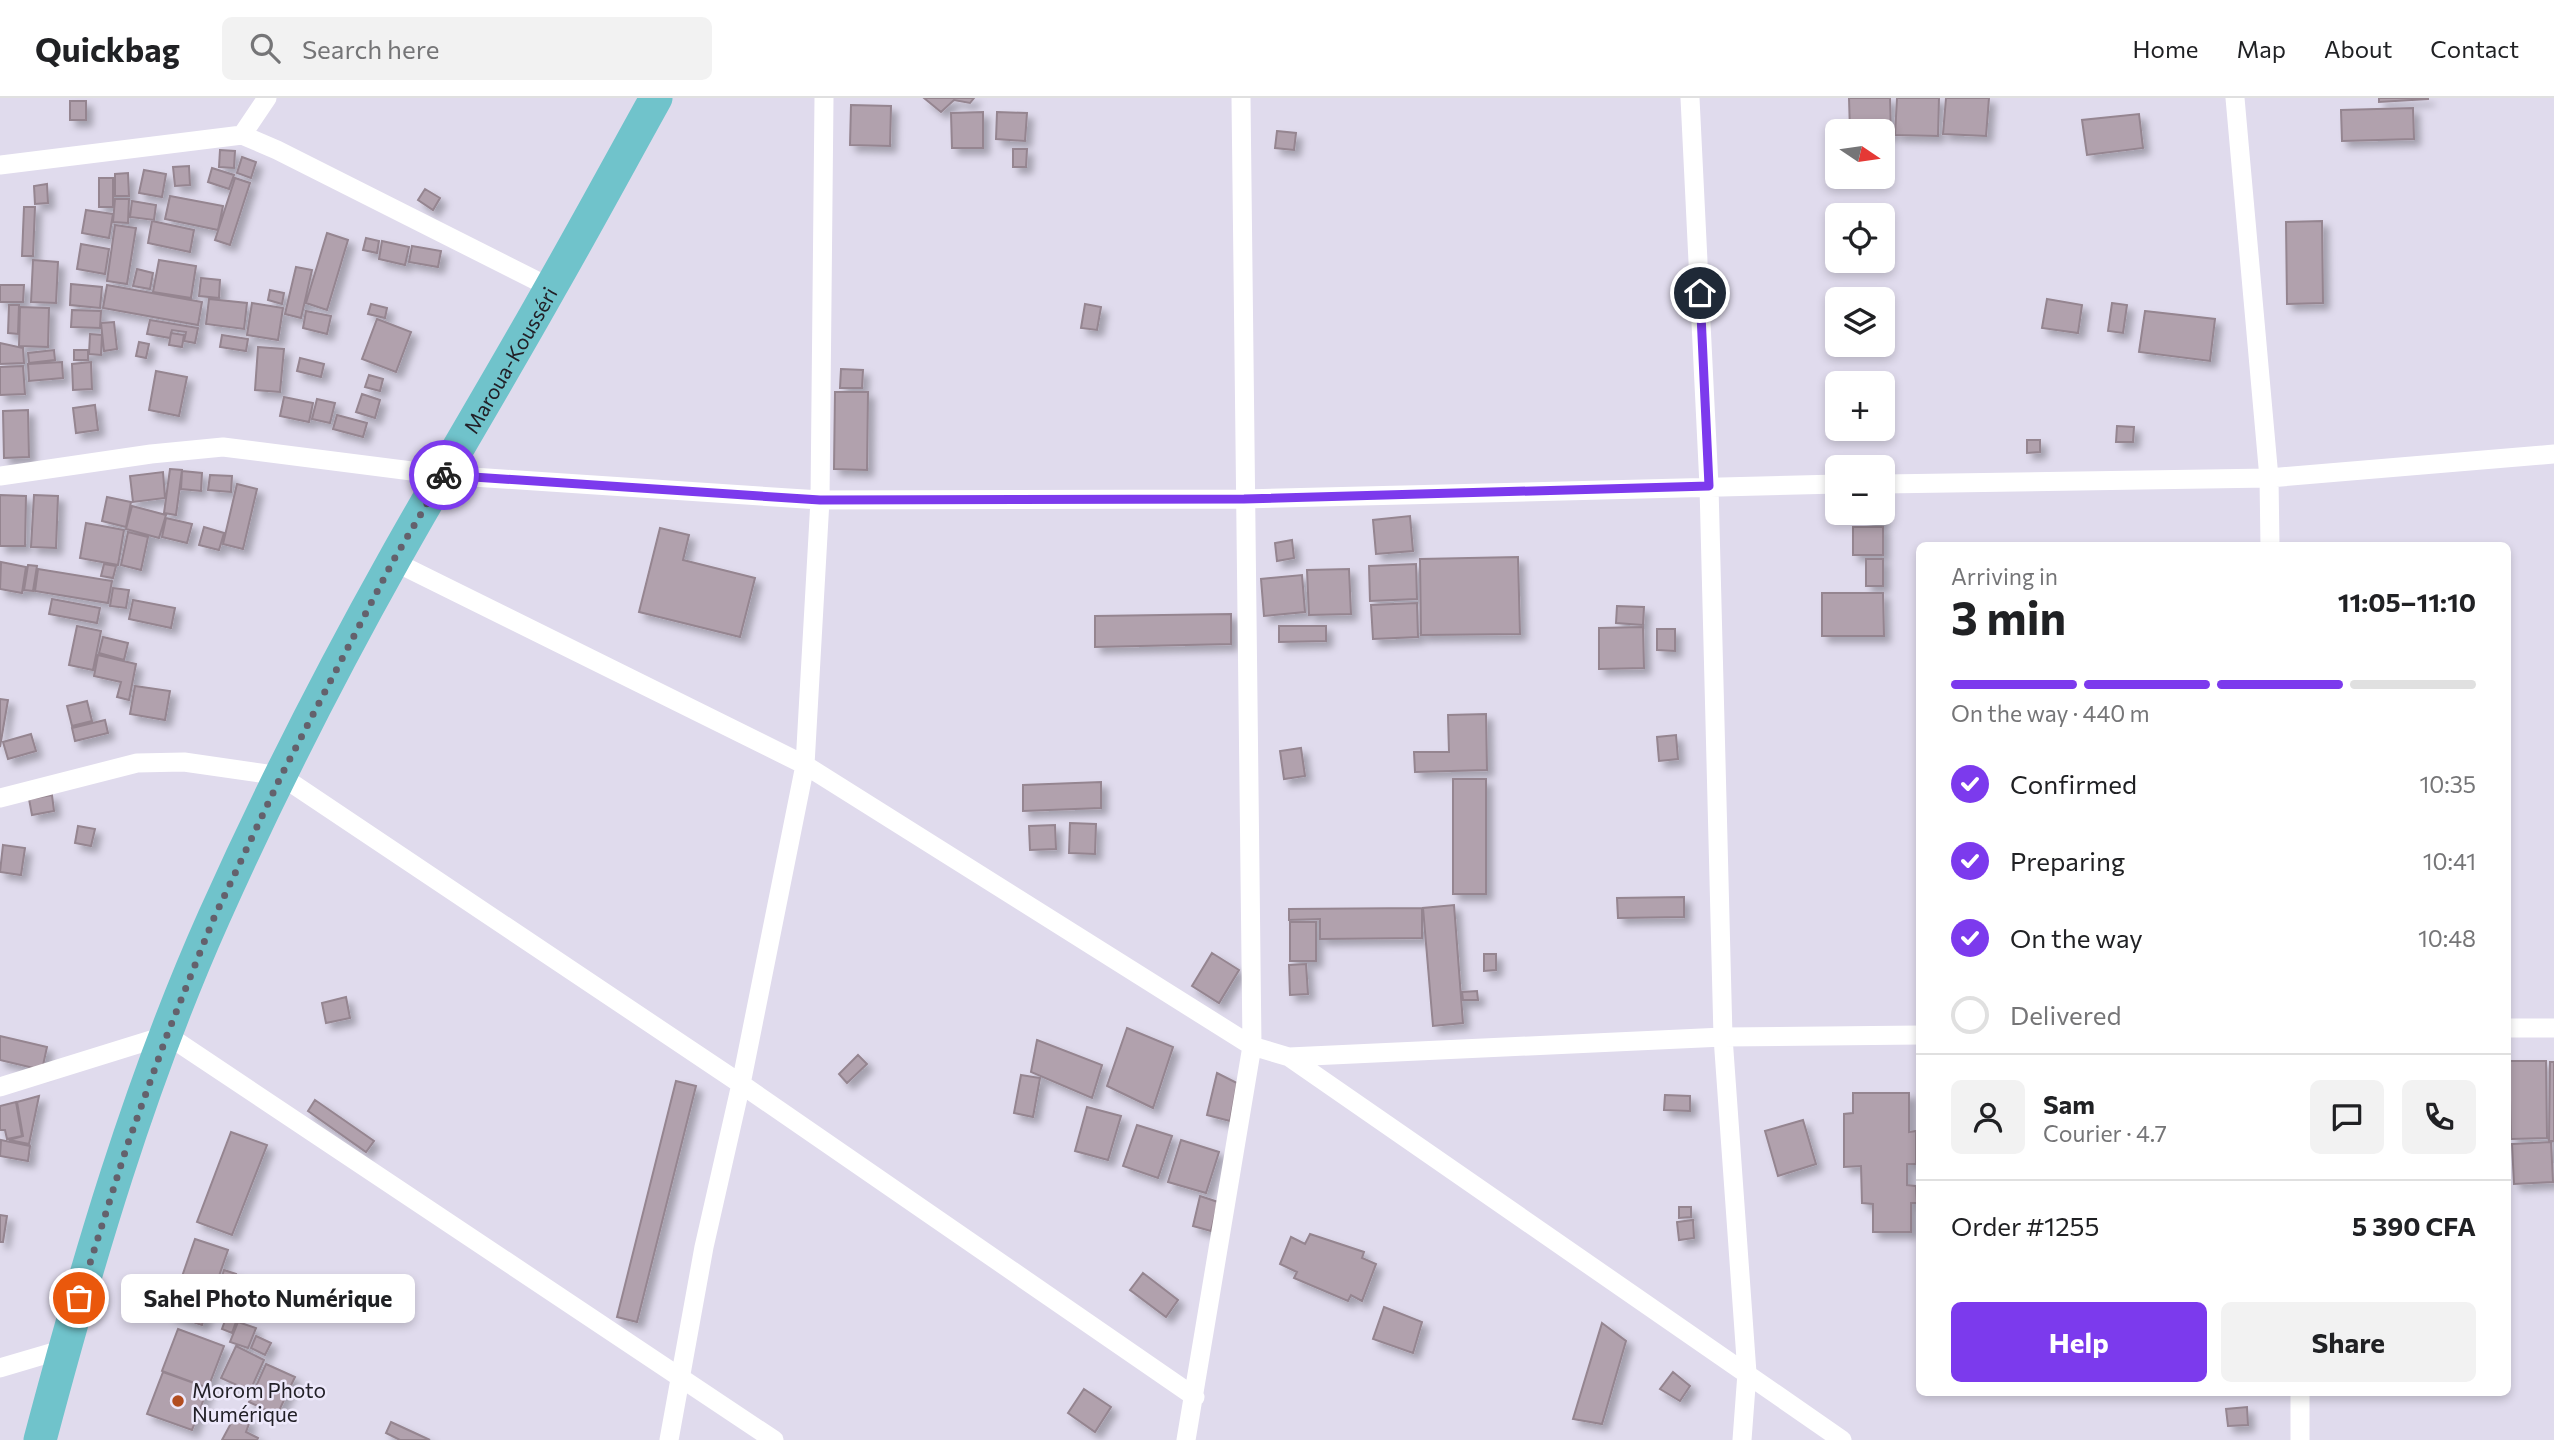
<!DOCTYPE html>
<meta charset="utf-8">
<style>
:root{--surface:#fff;--page:#f2f2f2;--text:#202124;--muted:#757577;--line:#e0e0e0;--accent:#7c3aed}
body{margin:0;font-family:Commissioner,sans-serif;background:var(--page);color:var(--text);height:100vh;display:flex;flex-direction:column;font-size:26px;white-space:nowrap}
*{box-sizing:border-box;margin:0}
p{font-size:23px;color:var(--muted)}
.icon{flex:none;width:38px;height:38px;fill:none;stroke:currentColor;stroke-width:2;stroke-linecap:round;stroke-linejoin:round}
.map{position:relative;flex:1;overflow:hidden}
.side{position:absolute;left:1916px;top:444px;width:595px;height:854px;display:flex;flex-direction:column;background:var(--surface);border-radius:10px;box-shadow:0 4px 10px #0003}
.side>*{flex:none}
.needle{width:46px;rotate:103deg}
.controls{position:absolute;left:1825px;top:21px;display:grid;gap:14px}
.controls a{display:grid;place-items:center;width:70px;height:70px;border-radius:10px;background:var(--surface);box-shadow:0 4px 10px #0003;font-size:35px}
.pin{position:absolute;display:grid;place-items:center;width:60px;height:60px;color:#fff;margin:-30px;border:4px solid #fff;border-radius:50%;box-shadow:0 2px 7px #0007}
.courier{position:absolute;display:grid;place-items:center;width:70px;height:70px;margin:-35px;border:5px solid #7c3aed;border-radius:50%;background:#fff;color:#222;box-shadow:0 2px 9px #0007}
.bubble{position:absolute;height:49px;border-radius:10px;background:var(--surface);box-shadow:0 4px 10px #0003;font-size:23px;font-weight:700;line-height:49px;text-align:center}
.overview em{font-style:normal;font-weight:700}
.overview div{display:flex;flex-direction:column-reverse}
.overview{display:flex;align-items:center;justify-content:space-between;height:119px;padding:0 35px}
h1{font-size:46px;font-weight:700;line-height:52px}
.bar{display:grid;grid-template-columns:repeat(4,1fr);gap:10px 7px;align-content:center;height:84px;padding:0 35px}
.bar i{height:9px;border-radius:5px;background:var(--line)}
.bar .on{background:var(--accent)}
.bar p{grid-column:span 4}
.line{display:flex;align-items:center;gap:18px;padding:0 35px;border-top:2px solid var(--line)}
.line div{flex:1}
.round{display:grid;place-items:center;flex:none;width:74px;height:74px;border-radius:10px;background:var(--page)}
ol{padding:0 35px;list-style:none}
li{display:flex;align-items:center;gap:21px;height:77px}
li p{margin-inline-start:auto}
li .icon{padding:7px;border-radius:50%;background:var(--accent);color:#fff;stroke-width:4}
li:last-child{color:var(--muted)}
li i{width:38px;height:38px;border:4px solid var(--line);border-radius:50%}
.button{display:flex;gap:14px;margin-top:auto;padding:14px 35px}
.button a{flex:1;height:80px;border-radius:10px;background:var(--accent);color:#fff;font-size:28px;font-weight:700;line-height:80px;text-align:center}
.button a+a{background:var(--page);color:var(--text)}
header{display:flex;align-items:center;gap:42px;box-sizing:border-box;height:98px;padding:0 35px;background:var(--surface);border-bottom:2px solid var(--line)}
header strong{font-size:33px}
nav{display:flex;gap:38px;margin-inline-start:auto;font-size:24px}
.search{width:490px;height:63px;background:var(--page);display:flex;align-items:center;gap:18px;box-sizing:border-box;padding:0 24px;border-radius:10px;color:var(--muted);font-size:26px}
.map>svg:first-child{display:block}
.building{fill:#b1a1ad;stroke:#958590;stroke-width:2;filter:url(#shadow)}
.lines{fill:none;stroke-linecap:round;stroke-linejoin:round}
.minor{stroke:#fff;stroke-width:19}
.trunk{stroke:#70c3cb;stroke-width:33}
.done{stroke:#64616c;stroke-width:7;stroke-dasharray:0 12.6}
.route{stroke:#7c3aed;stroke-width:9}
.poi-dot{fill:#b24d20;stroke:#ede8fb;stroke-width:2.5}
.labels{text-anchor:middle;dominant-baseline:central;stroke-width:5;stroke-linejoin:round;paint-order:stroke}
.street-label{font-size:21px;fill:#222027;stroke:#ede8fb}
.poi-label{font-size:21px;fill:#222027;stroke:#ede8fb;text-anchor:start}
</style>
<header>
<strong>Quickbag</strong>
<div class="search"><svg class="icon" aria-label="search" viewBox="0 0 24 24"><circle cx="10" cy="10" r="6"/><path d="M15 15l6 6"/></svg>Search here</div>
<nav><a>Home</a><a>Map</a><a>About</a><a>Contact</a></nav>
</header>
<div class="map">
<svg width="2554" height="1342" viewBox="0 0 2554 1342">
<defs>
<filter id="shadow"><feDropShadow dx="6" dy="6" stdDeviation="3.5" flood-color="#0004"/></filter>
</defs>
<rect width="100%" height="100%" fill="#e0dbed"/>
<path class="building" d="M924,0H974L970,5L954,2L941,14Z
M1849,0H1890L1891,36H1883V33H1850Z
M1897,0H1939L1938,38L1895,37Z
M1946,0H1989L1986,38L1943,36Z
M2379,0H2428V1L2379,4Z
M70,3H86V22H70Z
M851,7L891,8L890,48L850,47Z
M2413,10L2414,41L2342,43L2341,12Z
M983,14V50H952L951,15Z
M997,14L1027,15L1025,43L996,41Z
M2139,16L2143,50L2087,57L2082,22Z
M1277,33L1296,35L1294,52L1275,50Z
M1013,51H1027L1026,69H1013Z
M220,52L235,53L234,70L219,69Z
M242,59L256,64L251,80L237,75Z
M189,68L190,87L175,88L173,69Z
M212,70L234,77L229,91L208,84Z
M144,72L166,76L162,99L139,95Z
M128,75L129,98H115V76Z
M99,80H113V109H99Z
M235,80L250,85L230,147L215,142Z
M47,86L48,105L35,106L34,88Z
M425,91L440,100L433,112L418,102Z
M170,98L223,108L218,132L165,121Z
M115,101H129L128,125L113,124Z
M132,103L156,107L154,122L130,119Z
M24,109H35L33,158H22Z
M86,112L113,116L109,140L82,135Z
M152,123L194,132L190,154L148,145Z
M2322,123L2323,205L2287,206L2286,124Z
M115,127L136,130L127,186L107,183Z
M327,135L348,142L327,212L306,205Z
M366,140L379,143L377,155L363,152Z
M382,143L409,149L405,167L379,161Z
M81,146L109,151L105,176L77,171Z
M412,148L441,153L438,169L409,164Z
M33,162L58,164L56,205L31,204Z
M159,162L196,168L191,200L153,194Z
M296,169L312,172L301,220L285,216Z
M137,171L153,175L150,191L133,188Z
M201,180L220,182L219,200L199,198Z
M71,186L102,189L100,210L70,207Z
M0,187H24L23,204H0Z
M107,187L202,204L198,227L103,210Z
M270,192L284,195L282,206L268,202Z
M209,201L247,205L244,231L206,226Z
M2047,201L2082,207L2078,235L2042,230Z
M252,205L283,210L278,242L247,237Z
M2112,205L2127,207L2123,235L2108,233Z
M371,206L387,210L385,220L368,216Z
M1085,206L1101,209L1097,232L1081,230Z
M9,207H19L18,236L8,235Z
M20,209L49,210L48,249L19,248Z
M72,212L101,213L100,230L71,229Z
M306,213L331,218L327,236L303,230Z
M2145,213L2215,221L2210,263L2139,254Z
M377,221L411,234L396,274L362,261Z
M150,222L198,230L195,245L184,243L186,234L172,232L170,240L147,236Z
M114,224L117,251L104,253L101,225Z
M171,235L184,237L182,249L169,247Z
M90,236L102,237L101,257L89,256Z
M222,237L248,241L246,253L220,249Z
M139,244L149,246L146,260L136,258Z
M0,245L23,250L24,265L0,266Z
M258,249L284,251L280,294L255,292Z
M54,252L55,262L29,265L28,255Z
M74,252H88V262H74Z
M300,260L324,266L321,279L297,273Z
M62,264L63,280L29,283L28,266Z
M91,264L92,291L73,292L72,266Z
M23,268L25,296L0,297V269Z
M841,271L863,272L862,290H840Z
M156,273L187,279L179,318L149,312Z
M369,277L383,281L380,293L365,289Z
M835,294H868L867,372L834,371Z
M362,296L380,302L375,320L356,314Z
M284,299L313,305L309,324L280,318Z
M317,301L335,305L330,325L312,321Z
M95,307L98,332L76,335L73,310Z
M28,312L29,359L4,360L3,313Z
M337,317L367,325L363,339L333,331Z
M2117,328L2134,329L2133,344H2116Z
M2027,342H2040V354L2027,355Z
M170,371L182,372L176,417L164,415Z
M182,373L202,375L201,393L181,391Z
M163,374L165,400L133,404L130,378Z
M210,377L232,378L231,394L208,392Z
M237,386L257,391L243,451L223,446Z
M0,397L26,398L25,448H0Z
M34,397L58,398L56,450L31,449Z
M107,399L131,404L126,429L102,423Z
M132,408L166,417L159,440L126,431Z
M1866,415H1882L1881,426L1865,425Z
M1410,418L1413,453L1376,456L1373,422Z
M166,420L192,426L187,445L162,439Z
M86,425L124,432L118,467L80,460Z
M204,429L224,435L219,452L199,447Z
M1853,429H1883V457H1853Z
M660,430L689,437L683,462L755,480L740,539L639,514Z
M128,434L148,439L141,472L121,467Z
M1292,442L1294,460L1277,463L1275,445Z
M1518,459L1520,536L1421,537L1420,461Z
M1866,461H1883V488H1866Z
M1,464L26,469L22,495L0,491Z
M104,466L116,468L113,480L101,478Z
M1416,466L1417,501L1370,503L1369,468Z
M28,467L37,468L33,493L24,492Z
M38,471L112,483L108,505L35,493Z
M1349,471L1351,516L1309,517L1307,472Z
M1302,477L1305,514L1264,518L1261,481Z
M113,490L129,492L126,510L110,508Z
M1822,495H1883L1884,538H1822Z
M52,501L100,510L97,525L49,516Z
M133,502L175,510L171,530L129,521Z
M1417,505L1418,539L1373,541L1371,507Z
M1617,508L1644,509L1643,527L1616,525Z
M1231,516V546L1095,549V518Z
M77,528L101,533L93,572L69,567Z
M1279,528H1326V543L1279,544Z
M1643,529L1644,570L1599,571V530Z
M1657,531H1675V553L1657,552Z
M103,539L128,545L124,562L99,555Z
M98,557L136,566L129,602L117,599L121,584L94,578Z
M135,588L170,593L165,622L130,616Z
M0,601L8,602L0,649Z
M87,603L92,623L72,628L67,608Z
M1486,616L1487,672L1415,674L1414,654H1449L1448,617Z
M105,622L108,635L75,643L72,630Z
M31,636L36,653L8,661L3,644Z
M1676,637L1678,661L1659,663L1657,639Z
M1301,650L1305,678L1284,681L1280,653Z
M1453,681H1486V796H1453Z
M1101,684V710L1023,713V687Z
M52,697L54,713L32,717L29,701Z
M1070,725L1096,726L1095,756L1069,755Z
M1055,727L1056,751L1030,752L1029,728Z
M78,728L95,731L91,748L75,745Z
M3,747L25,750L21,777L0,774Z
M1684,799V819L1618,820L1617,800Z
M1454,807L1463,925L1433,928L1423,810Z
M1422,810V840L1320,841V821L1289,822V811Z
M1290,824H1316V863H1290Z
M1212,855L1239,872L1219,905L1192,888Z
M1484,856H1496V872L1484,873Z
M1306,866L1308,896L1290,897L1289,867Z
M1477,893L1478,902H1463L1462,894Z
M346,899L350,920L326,925L322,905Z
M1127,930L1173,949L1153,1010L1107,988Z
M0,938L47,949L42,972L0,962Z
M1037,942L1102,967L1092,1000L1031,974Z
M858,957L867,966L847,985L839,976Z
M2509,963H2546L2547,1040L2511,1041Z
M2550,964H2554V1043H2549Z
M1217,975L1237,985L1230,1023L1207,1017Z
M1021,977L1040,980L1033,1019L1014,1015Z
M676,983L696,988L637,1224L617,1219Z
M1853,995H1909V1034L1916,1033V1066H1907V1087L1916,1088L1917,1105H1911V1134H1873V1106L1862,1105L1861,1068L1844,1069V1016L1853,1015Z
M1665,997L1690,998V1013L1664,1012Z
M39,998L29,1046L9,1042L23,1038L17,1004Z
M315,1002L374,1043L366,1054L308,1013Z
M16,1004L22,1038L7,1041L5,1032H0V1008Z
M1087,1009L1121,1018L1108,1062L1075,1053Z
M1803,1022L1816,1066L1778,1078L1765,1033Z
M1137,1027L1172,1038L1158,1080L1123,1068Z
M231,1034L267,1047L232,1137L197,1124Z
M1,1042L30,1048L28,1063L0,1058Z
M1181,1042L1219,1054L1206,1095L1168,1084Z
M2551,1044L2553,1084L2514,1086L2512,1046Z
M1200,1098L1218,1104L1211,1133L1193,1128Z
M1679,1109H1691V1119L1679,1120Z
M0,1117L7,1118L3,1144H0Z
M1693,1122L1694,1140L1679,1142L1677,1124Z
M1310,1136L1364,1154L1362,1160L1376,1166L1362,1203L1351,1197L1348,1203L1294,1180L1297,1174L1280,1166L1291,1139L1305,1146Z
M195,1141L228,1152L202,1227L169,1216Z
M224,1172L236,1176L231,1192L219,1188Z
M1143,1175L1178,1202L1166,1219L1130,1192Z
M221,1190L229,1195L218,1214L210,1209Z
M1384,1209L1422,1224L1413,1255L1373,1241Z
M227,1217L237,1221L232,1235L222,1231Z
M238,1224L256,1230L248,1250L230,1244Z
M1602,1225L1626,1243L1602,1326L1573,1321Z
M178,1231L224,1248L208,1290L162,1273Z
M256,1238L271,1245L265,1257L251,1250Z
M236,1248L264,1262L250,1293L221,1280Z
M266,1266L295,1279L277,1317L249,1304Z
M163,1274L208,1290L192,1332L147,1316Z
M1673,1274L1690,1288L1680,1303L1660,1291Z
M1084,1291L1111,1309L1095,1334L1068,1315Z
M2247,1309L2248,1327L2228,1328L2226,1311Z
M236,1316L250,1323L246,1334L258,1340L257,1342H222Z
M391,1324L430,1342H400L386,1335Z"/>
<g class="lines">
<path class="minor" d="M1690,0L1709,388L1723,939L1747,1275L1742,1342
M2235,0L2269,380L2270,448
M242,37L267,0
M0,67L242,37L277,52L551,190
M0,378L151,356L223,349L443,377L820,402L1244,401L1838,386
M1883,386L2269,380L2554,356
M393,463L805,667L1252,948L1289,959L1723,939L1920,937
M0,700L137,665L184,664L281,678L741,986L1195,1299
M2508,930H2554
M1289,959L1842,1342
M0,989L167,937L774,1342
M0,1270L64,1251
M2300,1295V1342
M669,1342L704,1149L741,986L805,667L820,402L824,0
M1186,1342L1252,948L1241,0"/>
<path class="trunk" id="s1" d="M40,1342C87,1165 139,987 214,819C268,698 330,576 395,460C446,369 500,280 551,189C587,126 621,63 656,0"/>
</g>
<g class="lines">
<path class="done" d="M79,1200L127,1048L167,937L213,822L281,678L393,463L444,377"/>
<path class="route" d="M444,377L820,402L1244,401L1709,388L1700,195"/>
</g>
<circle class="poi-dot" cx="178" cy="1303" r="7"/>
<g class="labels">
<g class="street-label">
<text stroke="none"><textPath href="#s1" startOffset="1183">Maroua-Kousséri</textPath></text>
</g>
<g class="poi-label">
<text x="192" y="1291">Morom Photo<tspan x="192" dy="24">Numérique</tspan></text>
</g>
</g>
</svg>
<div class="controls">
<a><svg class="needle" viewBox="-14 -14 28 28"><path d="M0-13l5 13h-10z" fill="#e53935"/><path d="M0 13l5-13h-10z" fill="#757577"/></svg></a>
<a><svg class="icon" aria-label="locate" viewBox="0 0 24 24"><circle cx="12" cy="12" r="6"/><path d="M12 2v4M12 18v4M2 12h4M18 12h4"/></svg></a>
<a><svg class="icon" aria-label="layers" viewBox="0 0 24 24"><path d="M12 4l9 5-9 5-9-5zM3 14l9 5 9-5"/></svg></a>
<a>+</a>
<a>−</a>
</div>
<div class="pin" style="left:79px;top:1200px;background:#ea580c"><svg class="icon" aria-label="bag" viewBox="0 0 24 24"><path d="M5 8h14l-1 12H6zM9 8a3 3 0 0 1 6 0"/></svg></div>
<div class="pin" style="left:1700px;top:195px;background:#1f2937"><svg class="icon" aria-label="home" viewBox="0 0 24 24"><path d="M3 11l9-7 9 7M6 9v11h12V9"/></svg></div>
<div class="courier" style="left:444px;top:377px"><svg class="icon" aria-label="bike" viewBox="0 0 24 24"><circle cx="6" cy="16" r="4"/><circle cx="18" cy="16" r="4"/><path d="M6 16l4-8h5l3 8M10 8l3 8H6M13 5h3"/></svg></div>
<div class="bubble" style="left:121px;top:1176px;width:294px">Sahel Photo Numérique</div>
<section class="side">
<div class="overview"><div><h1>3 min</h1><p>Arriving in</p></div><em>11:05–11:10</em></div>
<div class="bar"><i class="on"></i><i class="on"></i><i class="on"></i><i></i><p>On the way · 440 m</p></div>
<ol>
<li><svg class="icon" aria-label="check" viewBox="0 0 24 24"><path d="M5 12l5 5 9-10"/></svg>Confirmed<p>10:35</p></li>
<li><svg class="icon" aria-label="check" viewBox="0 0 24 24"><path d="M5 12l5 5 9-10"/></svg>Preparing<p>10:41</p></li>
<li><svg class="icon" aria-label="check" viewBox="0 0 24 24"><path d="M5 12l5 5 9-10"/></svg>On the way<p>10:48</p></li>
<li><i></i>Delivered</li>
</ol>
<div class="line" style="height:126px"><a class="round"><svg class="icon" aria-label="person" viewBox="0 0 24 24"><circle cx="12" cy="8" r="4"/><path d="M4 21q1-7 8-7t8 7"/></svg></a><div><b>Sam</b><p>Courier · 4.7</p></div><a class="round"><svg class="icon" aria-label="chat" viewBox="0 0 24 24"><path d="M4 5h16v11H9l-5 4z"/></svg></a><a class="round"><svg class="icon" aria-label="phone" viewBox="0 0 24 24"><path d="M5 4h4l2 5-3 2q2 4 5 5l2-3 5 2v4C11 20 4 13 5 4z"/></svg></a></div>
<div class="line" style="height:91px"><div>Order #1255</div><b>5 390 CFA</b></div>
<div class="button"><a>Help</a><a>Share</a></div>
</section>
</div>
